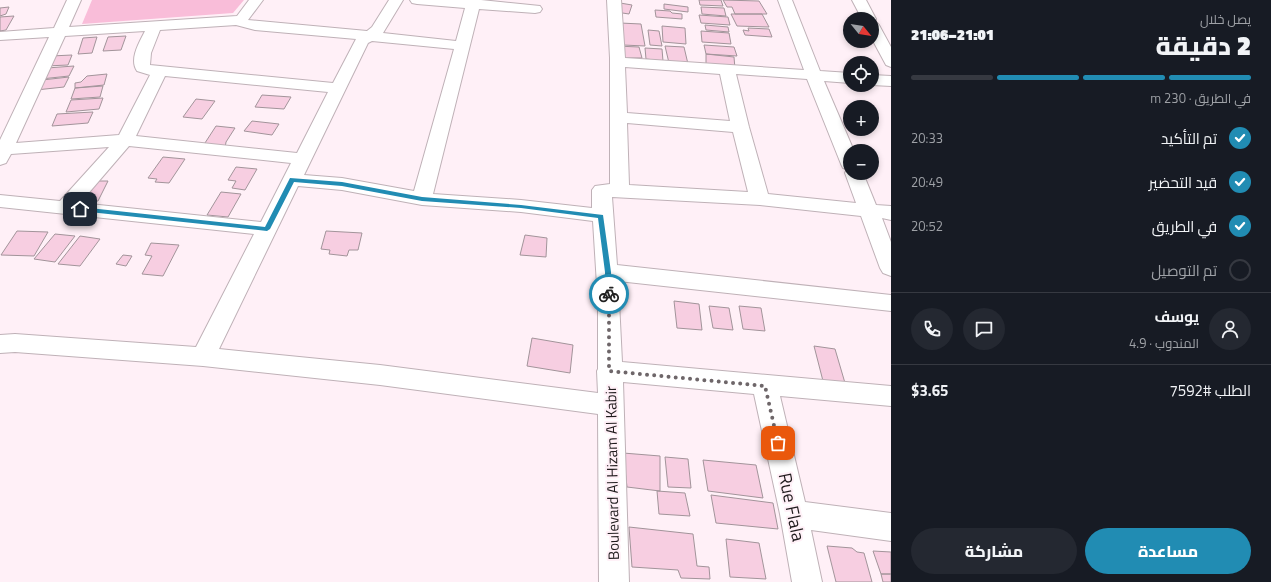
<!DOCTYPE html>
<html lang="ar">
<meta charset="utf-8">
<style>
:root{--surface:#171b24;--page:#242831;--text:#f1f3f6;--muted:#9ea1a6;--line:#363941;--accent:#218cb3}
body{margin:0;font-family:"Titillium Web",Cairo,sans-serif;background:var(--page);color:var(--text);direction:rtl;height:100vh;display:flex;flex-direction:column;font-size:15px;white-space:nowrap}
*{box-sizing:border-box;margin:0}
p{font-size:13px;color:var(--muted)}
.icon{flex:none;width:22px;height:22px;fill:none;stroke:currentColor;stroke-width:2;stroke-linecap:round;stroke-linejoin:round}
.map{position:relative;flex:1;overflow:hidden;direction:ltr}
.details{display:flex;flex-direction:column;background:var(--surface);width:380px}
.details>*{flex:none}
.needle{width:26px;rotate:120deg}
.fabs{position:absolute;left:843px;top:12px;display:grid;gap:8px}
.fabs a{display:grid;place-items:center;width:36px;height:36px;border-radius:50%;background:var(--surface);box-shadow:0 2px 6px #0003;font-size:20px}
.pin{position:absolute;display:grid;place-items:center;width:34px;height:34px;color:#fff;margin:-17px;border-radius:8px;box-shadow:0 2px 6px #0006}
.courier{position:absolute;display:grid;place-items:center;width:40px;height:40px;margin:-20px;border:3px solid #218cb3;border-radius:50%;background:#fff;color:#222;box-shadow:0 1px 5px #0007}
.summary em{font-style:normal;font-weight:800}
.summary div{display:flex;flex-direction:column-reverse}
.summary{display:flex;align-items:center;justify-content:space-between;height:68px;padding:0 20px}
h1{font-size:26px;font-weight:800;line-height:30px}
.bar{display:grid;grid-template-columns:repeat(4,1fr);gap:6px 4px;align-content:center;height:48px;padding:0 20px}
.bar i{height:5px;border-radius:3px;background:var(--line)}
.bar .selected{background:var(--accent)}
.bar p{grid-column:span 4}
.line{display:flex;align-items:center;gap:10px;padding:0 20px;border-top:1px solid var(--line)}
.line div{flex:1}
.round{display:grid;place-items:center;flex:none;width:42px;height:42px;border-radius:21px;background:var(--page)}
ol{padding:0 20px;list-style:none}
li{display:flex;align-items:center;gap:12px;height:44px}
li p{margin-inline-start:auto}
li .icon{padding:4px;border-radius:50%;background:var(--accent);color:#fff;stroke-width:4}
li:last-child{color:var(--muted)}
li i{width:22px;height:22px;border:2px solid var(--line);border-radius:50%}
.primary-button{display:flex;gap:8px;margin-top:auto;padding:8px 20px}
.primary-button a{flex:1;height:46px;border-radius:24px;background:var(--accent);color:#fff;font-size:16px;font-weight:800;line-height:46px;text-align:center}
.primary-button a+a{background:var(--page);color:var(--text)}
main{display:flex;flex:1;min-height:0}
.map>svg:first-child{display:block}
.green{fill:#f9bdd9}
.building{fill:#f7cee1;stroke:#a2949a}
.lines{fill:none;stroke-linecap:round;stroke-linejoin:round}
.minor-casing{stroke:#bfb1b7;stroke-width:2}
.minor{fill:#fff;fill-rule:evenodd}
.route{fill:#218cb3}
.done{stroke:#6e6669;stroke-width:4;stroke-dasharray:0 7.2}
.labels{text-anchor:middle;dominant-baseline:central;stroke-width:4;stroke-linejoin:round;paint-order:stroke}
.street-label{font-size:15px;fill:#201b1d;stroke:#fff0f7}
.near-street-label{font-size:18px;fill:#201b1d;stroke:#fff0f7}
</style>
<main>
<section class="details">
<div class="summary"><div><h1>2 دقيقة</h1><p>يصل خلال</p></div><em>21:01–21:06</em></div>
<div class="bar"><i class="selected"></i><i class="selected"></i><i class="selected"></i><i></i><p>في الطريق · 230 m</p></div>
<ol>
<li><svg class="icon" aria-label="check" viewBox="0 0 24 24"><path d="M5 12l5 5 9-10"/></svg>تم التأكيد<p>20:33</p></li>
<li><svg class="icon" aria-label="check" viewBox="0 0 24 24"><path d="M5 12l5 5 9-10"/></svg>قيد التحضير<p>20:49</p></li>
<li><svg class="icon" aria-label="check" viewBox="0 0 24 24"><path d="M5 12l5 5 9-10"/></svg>في الطريق<p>20:52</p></li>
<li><i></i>تم التوصيل</li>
</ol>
<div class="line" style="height:72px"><a class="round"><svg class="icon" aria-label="person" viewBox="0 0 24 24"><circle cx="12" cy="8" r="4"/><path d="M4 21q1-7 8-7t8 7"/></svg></a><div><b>يوسف</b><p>المندوب · 4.9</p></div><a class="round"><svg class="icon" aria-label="chat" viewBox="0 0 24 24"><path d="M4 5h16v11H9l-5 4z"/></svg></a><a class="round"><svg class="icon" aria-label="phone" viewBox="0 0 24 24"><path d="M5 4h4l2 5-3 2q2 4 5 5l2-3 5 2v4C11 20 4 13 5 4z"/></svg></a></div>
<div class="line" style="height:52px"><div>الطلب #7592</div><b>$3.65</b></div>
<div class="primary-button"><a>مساعدة</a><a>مشاركة</a></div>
</section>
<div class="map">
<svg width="891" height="582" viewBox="0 0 891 582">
<rect width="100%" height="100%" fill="#fff0f7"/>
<path class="green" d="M92,0H244L233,13L82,24Z"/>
<path class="building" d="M699,0H721L723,6L700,5Z
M723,0L759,1L767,14H735L732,7H727Z
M620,3L632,5L629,14L616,12Z
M664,4L688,7V12L664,9Z
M9,7L6,14L0,16V8Z
M701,7L724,8L726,16L702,14Z
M655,10L670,11L672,13L682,14V19L656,17Z
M731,14H762L769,27L737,26Z
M699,15L728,17L730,25L701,23Z
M14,16L6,30L0,31V17Z
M620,23L641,24L645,46L623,45Z
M705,25L728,27L729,32L706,30Z
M662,26L685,28L686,44L663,42Z
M748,28L769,29L772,37L745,35L743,30L749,31Z
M648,30L659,31L662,46L650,45Z
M701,31L729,33L731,44L702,42Z
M126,36L121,50L103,51L108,37Z
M97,37L92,53L78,54L83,38Z
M704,45L734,47L737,56L706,54Z
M616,46L639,47L642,58H618Z
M665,46L684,47L688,64L669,63Z
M645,48L662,49L663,61L646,59Z
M706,54L734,57L735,69L706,66Z
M72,55L68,65L46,66L51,56Z
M74,66L69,76L41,79L47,68Z
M107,74L104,85L75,88V83L81,82L87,76Z
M69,77L64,87L36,90L42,80Z
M103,86L100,97L71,99L75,88Z
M262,95L291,97L284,109L255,107Z
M103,98L99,109L66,112L71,100Z
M196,99L215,101L202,119L183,117Z
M93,112L88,123L52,126L57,114Z
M252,121L279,124L272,135L244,131Z
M216,126L235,128L226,142L225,148L203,146Z
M163,157L185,159L169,183L155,182L157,179L148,178Z
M236,167L257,169L245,190L232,188L236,181L228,180Z
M88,181H108L98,201L77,202Z
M221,192L241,194L228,217L207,215Z
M17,231L48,232L34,256L1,255Z
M326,231L362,233L358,250H349L347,256L329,254L330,250L321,249Z
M55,234L75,236L55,262L34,259Z
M525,235L547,238L546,257L520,255Z
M80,236L100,239L80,266L58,264Z
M151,243L179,245L163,276L142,274L152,256L145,255Z
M123,255L132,256L126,266L116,264Z
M674,301L699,304L702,330L677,328Z
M709,306L729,308L733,330L713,328Z
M739,306L761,308L765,331L743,329Z
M532,338L573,345L570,373L527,366Z
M814,346L835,349L845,383L823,381Z
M623,453L660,456V491L627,487Z
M665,457L688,459L691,488L668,487Z
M703,460L756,465L763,498L708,491Z
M657,491L685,493L690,516L659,514Z
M711,495L773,503L778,529L716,523Z
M629,527L693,534L697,566L709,567L710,579L681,578L678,570L632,567Z
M726,539L759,543L766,579L730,577Z
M827,546L852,548L857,552L864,553L872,582H836Z
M873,551L891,552V574H881Z
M881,574H891V582H883Z"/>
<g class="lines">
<g class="minor-casing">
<path id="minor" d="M67,0H81L69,27L237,16L249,0H263L248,20L367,31L372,27L389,0H403L383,33L456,41L465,8L417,4L412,3L410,0H481L540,6L542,9L540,12L535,13L479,9L433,194L521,200L592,208V190L595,186L610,184V58L607,0H621L625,58L804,70L778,0H792L820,71L850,73V83L824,81L854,151H850V173H863L876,205L891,206V220L882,218L891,242V276L883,273L880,268L861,216L760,205L612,197L617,265L891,295V311L618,281L622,362L891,386V406L780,396L805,502L891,513V541L811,530L822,582H792L780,514L754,394L623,382L629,582H599L598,414L380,385L203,366L15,352L0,353V335L15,334L196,347L254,234L0,207V195L60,201L109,147L11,154L6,163L0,165V140L49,37L0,40V32L54,28ZM236,25L255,30L356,39L333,83L150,65L151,53L160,30ZM145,31C139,43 129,59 137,71L150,75L119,135L16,143L65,36ZM372,41L454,49L414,191L342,178L304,175L368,43ZM625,67L720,74L730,121L627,113ZM736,74L807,79L841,164L843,168L847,169L845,173L856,203L768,194L749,127ZM165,76L328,92L297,153L136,136ZM627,123L733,132L748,192L629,185ZM129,146L291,163L261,222L80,203ZM298,186L342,190L422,205L521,212L593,221L598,301V369L597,371L598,393L380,365L219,349Z
M852,0H866L876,19L875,21L879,25L891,47V67L886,65L872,39V19H862Z
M872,75L891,76V86L872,85Z"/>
</g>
<use href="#minor" class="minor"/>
</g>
<path class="route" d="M290,178L342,182L422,197L521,205L603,215L611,272L612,294L609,296L605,294V272L598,218L521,208L422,201L342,186L294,182L270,229L267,231L80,211L78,209L80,207L265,227Z"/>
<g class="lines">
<path class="done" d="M609,294V371L765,386L778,443"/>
</g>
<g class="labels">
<g class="street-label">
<text transform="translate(612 473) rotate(-91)">Boulevard Al Hizam Al Kabir</text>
</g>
<g class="near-street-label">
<text transform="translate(792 507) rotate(78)">Rue Flala</text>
</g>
</g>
</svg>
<div class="fabs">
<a><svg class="needle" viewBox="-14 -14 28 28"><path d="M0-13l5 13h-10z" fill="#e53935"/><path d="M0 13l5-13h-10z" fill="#9ea1a6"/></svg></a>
<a><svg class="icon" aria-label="locate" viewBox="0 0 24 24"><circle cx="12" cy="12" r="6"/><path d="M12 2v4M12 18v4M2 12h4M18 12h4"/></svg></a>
<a>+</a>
<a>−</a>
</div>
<div class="pin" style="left:778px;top:443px;background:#ea580c"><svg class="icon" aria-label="bag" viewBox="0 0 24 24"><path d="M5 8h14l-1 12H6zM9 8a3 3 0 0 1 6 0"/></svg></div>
<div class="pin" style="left:80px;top:209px;background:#1f2937"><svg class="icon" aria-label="home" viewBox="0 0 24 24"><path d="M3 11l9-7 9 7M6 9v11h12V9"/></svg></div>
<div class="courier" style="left:609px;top:294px"><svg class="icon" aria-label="bike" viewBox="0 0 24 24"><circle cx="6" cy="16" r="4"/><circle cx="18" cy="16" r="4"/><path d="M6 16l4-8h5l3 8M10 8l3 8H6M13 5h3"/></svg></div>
</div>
</main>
